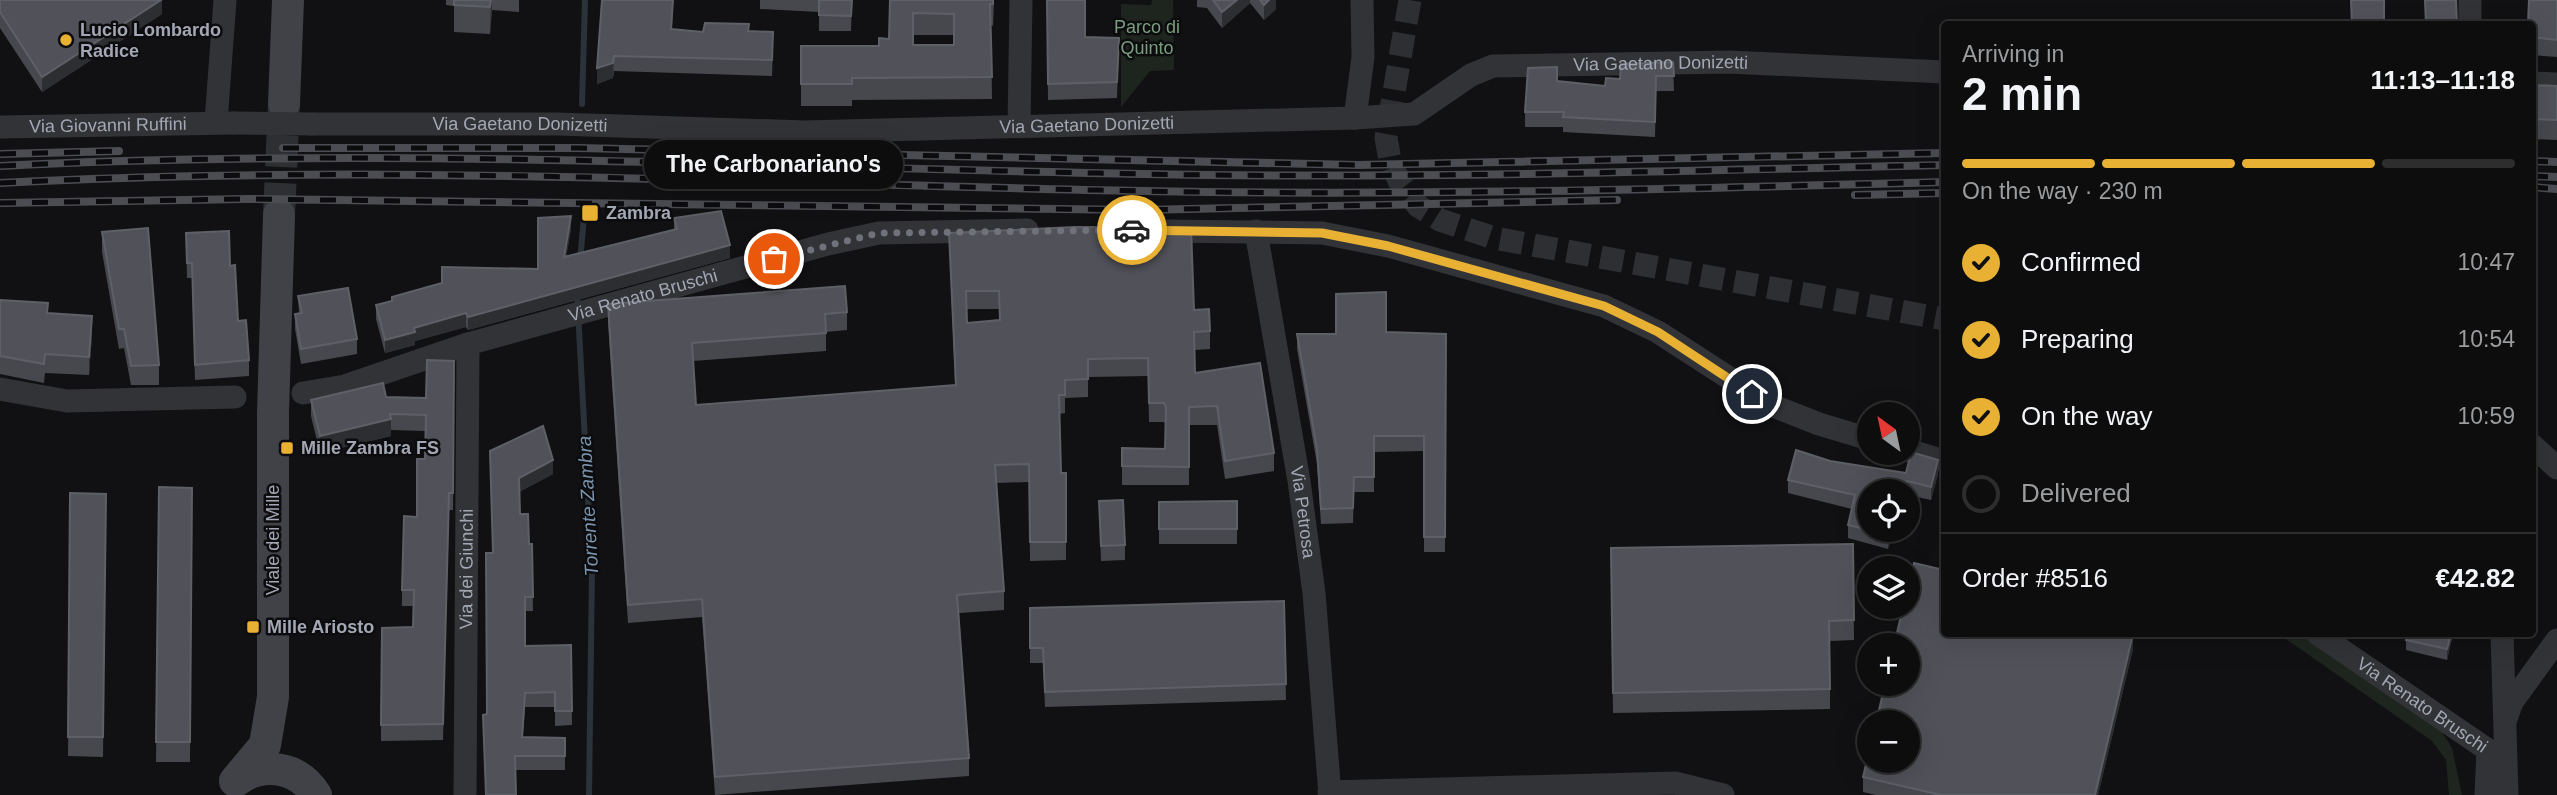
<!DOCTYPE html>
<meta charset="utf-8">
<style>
:root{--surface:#0d0d0e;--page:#161617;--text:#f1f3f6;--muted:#9a9c9e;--line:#2d2d2e;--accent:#e9b133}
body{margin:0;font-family:Arial,sans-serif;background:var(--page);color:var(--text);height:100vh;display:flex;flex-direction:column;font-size:26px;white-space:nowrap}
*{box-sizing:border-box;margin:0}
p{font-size:23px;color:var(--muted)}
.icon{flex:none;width:38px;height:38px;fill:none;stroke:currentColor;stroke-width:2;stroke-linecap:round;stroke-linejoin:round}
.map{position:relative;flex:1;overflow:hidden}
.sheet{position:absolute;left:1941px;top:21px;width:595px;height:616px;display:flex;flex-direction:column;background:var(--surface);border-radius:7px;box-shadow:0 7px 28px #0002,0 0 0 2px var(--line)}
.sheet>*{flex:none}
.needle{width:46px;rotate:327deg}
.tools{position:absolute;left:1857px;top:402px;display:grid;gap:14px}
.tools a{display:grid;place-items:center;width:63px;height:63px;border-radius:50%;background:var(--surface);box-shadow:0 7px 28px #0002,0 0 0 2px var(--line);font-size:35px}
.pin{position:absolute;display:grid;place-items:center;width:60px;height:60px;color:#fff;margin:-30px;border:4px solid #fff;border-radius:50%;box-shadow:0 2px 7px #0007}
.courier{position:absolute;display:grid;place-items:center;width:70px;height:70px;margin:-35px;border:5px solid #e9b133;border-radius:50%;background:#fff;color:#222;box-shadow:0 2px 9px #0007}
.bubble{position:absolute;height:49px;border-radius:24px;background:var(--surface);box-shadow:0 7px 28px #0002,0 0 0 2px var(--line);font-size:23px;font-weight:700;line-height:49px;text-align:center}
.summary em{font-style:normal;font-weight:700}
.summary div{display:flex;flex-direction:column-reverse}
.summary{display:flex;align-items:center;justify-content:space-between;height:119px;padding:0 21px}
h1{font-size:46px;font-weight:700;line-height:52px}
.bar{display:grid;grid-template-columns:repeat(4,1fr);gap:10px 7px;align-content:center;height:84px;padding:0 21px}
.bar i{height:9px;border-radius:5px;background:var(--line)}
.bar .selected{background:var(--accent)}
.bar p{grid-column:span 4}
.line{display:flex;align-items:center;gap:18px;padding:0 21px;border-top:2px solid var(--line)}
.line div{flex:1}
ol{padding:0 21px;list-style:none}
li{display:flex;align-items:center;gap:21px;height:77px}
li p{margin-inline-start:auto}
li .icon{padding:7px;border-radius:50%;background:var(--accent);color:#111;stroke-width:4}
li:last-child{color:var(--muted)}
li i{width:38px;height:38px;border:4px solid var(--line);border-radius:50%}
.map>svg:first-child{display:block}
.green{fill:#1e251f}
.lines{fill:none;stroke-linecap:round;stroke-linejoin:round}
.stream{stroke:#2b333a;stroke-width:6}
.street-tunnel{stroke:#2e2f33;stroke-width:23;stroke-dasharray:23 11;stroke-linecap:butt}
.secondary-tunnel{stroke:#2e2f33;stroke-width:32;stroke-dasharray:32 16;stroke-linecap:butt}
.street{stroke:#323337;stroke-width:23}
.secondary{stroke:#414247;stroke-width:32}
.rail-casing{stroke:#4b4d52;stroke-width:8}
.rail{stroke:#0c0c0e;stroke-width:5;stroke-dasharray:16;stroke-linecap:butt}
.street-bridge{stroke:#323337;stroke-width:23}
.wall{fill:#47484e;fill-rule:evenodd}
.shaded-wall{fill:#2d2e32}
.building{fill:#515259;stroke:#5e6067;stroke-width:2;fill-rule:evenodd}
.done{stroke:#70727b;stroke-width:7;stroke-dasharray:0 12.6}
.route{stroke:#e9b133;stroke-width:9}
.poi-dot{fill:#e9b133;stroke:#0c0c0e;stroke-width:2.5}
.labels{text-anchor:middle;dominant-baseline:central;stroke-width:5;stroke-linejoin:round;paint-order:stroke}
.park-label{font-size:18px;fill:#7b9d7e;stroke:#0c0c0e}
.poi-label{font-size:18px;font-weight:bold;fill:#a3a7b3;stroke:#0c0c0e;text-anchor:start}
.street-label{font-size:18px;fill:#a3a7b3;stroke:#0c0c0e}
.water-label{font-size:19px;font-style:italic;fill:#7b94ad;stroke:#0c0c0e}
</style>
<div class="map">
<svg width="2557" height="795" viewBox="0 0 2557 795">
<rect width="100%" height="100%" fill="#111113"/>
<path class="green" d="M1152,0H1173L1174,70L1150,71L1121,107V4L1151,5Z
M2279,634H2302L2440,729L2452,748L2462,795H2449L2446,760L2432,741Z"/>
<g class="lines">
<path class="stream" d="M582,104L585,0
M580,261L584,217
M577,293L592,569L589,795"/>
<path class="street-tunnel" d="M1410,0L1386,138L1390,160L1399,181L1418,206L1440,220L1494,238L1944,319"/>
<path class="secondary-tunnel" d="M279,215L284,104"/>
<g class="street">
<path d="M2470,0V24"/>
<path d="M2532,83L2557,84"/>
<path d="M1355,118L1363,57L1362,0"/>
<path d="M216,122L225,0"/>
<path id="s1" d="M312,124H557L805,132L1355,118L1414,114L1471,75L1493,66L1729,62L1944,72"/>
<path d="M1019,126L1021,0"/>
<path id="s2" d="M0,127L234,123"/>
<path d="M1163,231L1322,233L1388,246L1604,306L1658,332L1771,405L1819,424L1869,439"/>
<path id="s3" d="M1256,231L1299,481L1314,593L1330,795"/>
<path d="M0,389L67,401L235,397"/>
<path id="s4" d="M303,393L345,386L468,344L828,244L879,233L1027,230"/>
<path d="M2532,445L2557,468"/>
<path d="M1908,450L1944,461"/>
<path id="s5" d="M2318,634L2488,750L2486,795"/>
<path d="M2502,634L2507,795"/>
<path d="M2506,719L2512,702L2557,640"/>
<path d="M1329,792L1675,783L1723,795"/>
<path id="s6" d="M465,795L468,344"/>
</g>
<path class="secondary" d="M284,104L288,0
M235,781L265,745L273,697V413L279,215
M236,781C262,761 298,766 316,795"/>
<g class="rail-casing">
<path id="rail" d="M283,148H578L1358,165L1944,153
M0,154L119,151
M2532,161L2557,162
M0,166C381,147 762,167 1143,174C1410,179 1677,171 1944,165
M2532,176L2557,177
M0,183C381,163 762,184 1143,191C1410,196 1677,189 1944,182
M2532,187L2557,189
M1855,195L1944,193
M0,203L246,199L1140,210L1617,200"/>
</g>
<use href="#rail" class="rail"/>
<path class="street-bridge" d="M234,123L312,124"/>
</g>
<path class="wall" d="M0,0H162V14L42,92L0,28Z
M446,0H519V12L492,10L490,34L454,32V6L446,5Z
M673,0L672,29L703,32L749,31L773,47L772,76L614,71L613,78L597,84V68Z
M760,0H852L851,31H819V12L760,9Z
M890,0H994L993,26L991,25L992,99L852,100V106H801V46H879L889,39ZM913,35H954V45H913Z
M1047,0L1085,37L1119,38L1117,98L1048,100Z
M1197,0H1276V9L1264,20L1250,3L1222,28L1207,8L1197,7Z
M2557,0V57L2532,55V24Z
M1673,62L1674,91H1656L1655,137L1563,132V127H1525V112L1557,81L1605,86L1620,79Z
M2532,85L2557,86V140L2532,139Z
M674,218L730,258L468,330L466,327L415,341V345L385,353L376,319V305L392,301V297L538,269L571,229L566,257L674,230Z
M102,232L159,365V385H131L124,348L119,349L102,252Z
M186,233L230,266L238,321L249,360V376L195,380L192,278H187Z
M949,233L1194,310L1210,331V349L1194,350L1195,373L1274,453V471L1225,479L1217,425H1189V485H1122V448L1165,449L1166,425L1164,422H1149L1148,376L1088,377V397L1065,398V413L1059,414L1061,473H1066V560L1030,561L1029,482L996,483L1004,591V610L959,613L969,758V776L715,795L702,617L628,623L608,323V304L847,312V330L826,332V351L693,361L696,405L955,385ZM967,309H999L1000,320L967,323Z
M298,296L357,339V354L301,364L295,329V314H299Z
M0,300L48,313L92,335L89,375L45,373L44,383L0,374Z
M1386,332L1446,334L1445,552H1424V451L1374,452V492H1354L1353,523L1321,524L1317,464L1297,349V334Z
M454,361L453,510H449L443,740L381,741V725L413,627L414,606H402V590L417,517L425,459V431L391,430V436L320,453L311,416V400L386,397L426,398Z
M490,451L553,474L519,492L520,514L529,544H532L533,611H525V646L571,645L572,725L555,726V707H525L523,737L565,738V770H515L487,714L493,553Z
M1830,461L1906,473L1938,474L1931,500L1908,495V492H1869V530H1895L1888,549L1848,538V525L1852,509L1788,493V480Z
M159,487L192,488L190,762H156Z
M70,493L106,494L103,757L68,756Z
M1099,501L1125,545V560L1101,561Z
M1237,501V544H1159V502Z
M1853,544L1854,640L1830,641V709L1613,713L1611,548Z
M1284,601L1286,700L1045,707L1043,663H1030V608Z
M1944,634L2133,649L2098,795H1876L1863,792V777Z
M2408,634H2453L2447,660L2406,650V640Z"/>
<path class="shaded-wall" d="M161,0H162V14L42,92V77Z
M491,0H492V10L490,34Z
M1237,0H1250V3L1222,28V12Z
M1269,0H1276V9L1264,20V5Z
M614,56L613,78L597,84V68Z
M571,216V229L564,271V257Z
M730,245V258L468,330V317Z
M466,313V327L415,341V345L385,353V340L414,328Z
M92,316V335L89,375V357Z
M391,419V436L320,453V436Z
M553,460V474L519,492V478Z
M1938,460V474L1931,500V487Z
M1907,481V492H1903Z
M1890,530H1895L1888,549V535Z
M2133,634V649L2098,795H2095Z
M2451,634H2453L2447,660V649Z"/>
<path class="building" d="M0,0H161L42,77L0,12Z
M454,0H491L490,7L454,5Z
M602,0H673L671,29L703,32L705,23L749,24L748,31L773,32L772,60L614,56L613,63L597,68Z
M819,0H852L851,16L819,15Z
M890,0H993V4H990L992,77L852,78V84H801V46H879V38L889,39ZM913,13L954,14V45H913Z
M1047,0H1085V37L1119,38L1117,82L1048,84Z
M1213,0H1237L1222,12Z
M1260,0H1269L1264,5Z
M2351,0H2384V24H2352Z
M2425,0H2456L2457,24H2426Z
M2529,0H2557V40L2532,37V24H2528Z
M1673,62L1674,76H1656L1655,122L1563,117L1564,112H1525L1528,68L1557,67V81L1605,86L1606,78L1620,79L1621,64Z
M2532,85L2557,86V120L2532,119Z
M721,211L730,245L468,317L466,313L414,328L415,332L385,340L376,305L392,301V297L442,283V267L538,269V218L571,216L564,257L677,229L674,218Z
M1075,227L1191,228L1194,310L1209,309L1210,331L1194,332L1195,373L1260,363L1274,453L1225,461L1217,406L1189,407V467L1122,466V448L1165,449L1166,408L1164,403H1149L1148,358L1088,359V379L1065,380V395H1059L1061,473H1066V542H1030L1029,464L995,465L1004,591L957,595L969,758L715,777L702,599L628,605L608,304L845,286L847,312L825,314L826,333L692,343L696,405L956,385L949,233ZM966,291H999L1000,320L967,323Z
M148,228L159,365L131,366L124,329H119L102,232Z
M229,231L230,266L235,265L238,321L246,320L249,360L195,365L192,263H187L186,233Z
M348,288L357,339L301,349L295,314L302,313L298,296Z
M1386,292V332L1446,334L1445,537H1424V436H1374V477H1354L1353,508L1321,509L1317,449L1297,334H1336V294Z
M0,300L48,303L47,313L92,316L89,357L45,354L44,364L0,356Z
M427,360L454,361L453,493H449L443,724L381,725L382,628L413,627L414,590H402L404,516L417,517V459H425L426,415L390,414L391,419L320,436L311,400L383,383L386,397L426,398Z
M543,426L553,460L519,478L520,514H528L529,544H532L533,597H525V646L571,645L572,711H555V692L525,693L522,737L565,738V756H515L516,795H486L483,715L487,714L486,553H493L490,451Z
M1796,450L1830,461L1906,473L1911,452L1938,460L1931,487L1907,481L1903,492H1869V530L1848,525L1855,495L1788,480Z
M159,487L192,488L190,742H156Z
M70,493L106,494L103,737H68Z
M1123,500L1125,545L1101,546L1099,501Z
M1237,501V529H1159V502Z
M1870,530H1890L1888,535Z
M1853,544L1854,620L1829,621L1830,689L1613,693L1611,548Z
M1914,563L1944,570V634H2133L2095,795H1941L1863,777L1869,752V761H1908V723H1876L1885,684H1908V646H1894L1903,607H1908V589Z
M1284,601L1286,684L1045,692L1043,648H1030V608Z
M2408,634H2451L2447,649L2406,640Z"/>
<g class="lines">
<path class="done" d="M774,259L879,233L1132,230"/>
<path class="route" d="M1132,230L1322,233L1388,246L1604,306L1658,332L1752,394"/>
</g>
<g class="poi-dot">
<circle cx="66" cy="40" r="7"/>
<rect x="581" y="204" width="18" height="18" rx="3.5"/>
<rect x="280" y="441" width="14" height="14" rx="3.5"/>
<rect x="246" y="620" width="14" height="14" rx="3.5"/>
</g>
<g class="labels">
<g class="park-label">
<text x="1147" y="27">Parco di<tspan x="1147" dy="21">Quinto</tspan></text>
</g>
<g class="poi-label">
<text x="80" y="30">Lucio Lombardo<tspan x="80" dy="21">Radice</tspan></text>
<text x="606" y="213">Zambra</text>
<text x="301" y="448">Mille Zambra FS</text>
<text x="267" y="627">Mille Ariosto</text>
</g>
<g class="street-label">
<text stroke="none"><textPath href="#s1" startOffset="1363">Via Gaetano Donizetti</textPath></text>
<text stroke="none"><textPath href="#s2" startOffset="108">Via Giovanni Ruffini</textPath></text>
<text stroke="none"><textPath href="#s1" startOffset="775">Via Gaetano Donizetti</textPath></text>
<text stroke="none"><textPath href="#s1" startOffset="208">Via Gaetano Donizetti</textPath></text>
<text stroke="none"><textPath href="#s4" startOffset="354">Via Renato Bruschi</textPath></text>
<text stroke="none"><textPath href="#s3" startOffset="285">Via Petrosa</textPath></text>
<text transform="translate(273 540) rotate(-90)">Viale dei Mille</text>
<text stroke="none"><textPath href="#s6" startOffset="226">Via dei Giunchi</textPath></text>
<text stroke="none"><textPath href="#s5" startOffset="126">Via Renato Bruschi</textPath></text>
</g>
<g class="water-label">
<text transform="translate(588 506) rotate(-93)">Torrente Zambra</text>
</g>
</g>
</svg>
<div class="tools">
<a><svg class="needle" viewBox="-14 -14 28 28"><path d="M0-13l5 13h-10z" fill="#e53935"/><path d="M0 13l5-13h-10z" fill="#9a9c9e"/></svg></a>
<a><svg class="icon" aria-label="locate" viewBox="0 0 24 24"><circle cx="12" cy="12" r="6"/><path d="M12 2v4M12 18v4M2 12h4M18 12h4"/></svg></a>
<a><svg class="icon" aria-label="layers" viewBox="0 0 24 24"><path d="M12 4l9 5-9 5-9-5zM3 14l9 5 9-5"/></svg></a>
<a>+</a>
<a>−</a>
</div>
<div class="pin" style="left:774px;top:259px;background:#ea580c"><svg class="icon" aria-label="bag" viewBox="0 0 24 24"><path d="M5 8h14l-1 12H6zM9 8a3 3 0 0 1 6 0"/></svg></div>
<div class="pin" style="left:1752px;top:394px;background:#1f2937"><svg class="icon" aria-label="home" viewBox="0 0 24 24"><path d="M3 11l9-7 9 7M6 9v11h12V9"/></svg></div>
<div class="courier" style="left:1132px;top:230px"><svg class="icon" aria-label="car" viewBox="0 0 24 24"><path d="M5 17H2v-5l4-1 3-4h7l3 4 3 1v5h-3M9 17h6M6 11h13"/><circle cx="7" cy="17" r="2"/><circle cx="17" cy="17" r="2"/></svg></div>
<div class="bubble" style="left:644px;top:140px;width:259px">The Carbonariano's</div>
<section class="sheet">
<div class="summary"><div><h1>2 min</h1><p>Arriving in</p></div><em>11:13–11:18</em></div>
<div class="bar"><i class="selected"></i><i class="selected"></i><i class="selected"></i><i></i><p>On the way · 230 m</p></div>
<ol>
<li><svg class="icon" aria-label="check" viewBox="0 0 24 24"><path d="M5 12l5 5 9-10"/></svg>Confirmed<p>10:47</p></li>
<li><svg class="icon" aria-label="check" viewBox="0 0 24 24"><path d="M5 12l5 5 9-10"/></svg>Preparing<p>10:54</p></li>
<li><svg class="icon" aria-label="check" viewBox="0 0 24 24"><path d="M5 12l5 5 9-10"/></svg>On the way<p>10:59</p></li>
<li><i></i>Delivered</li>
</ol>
<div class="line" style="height:91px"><div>Order #8516</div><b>€42.82</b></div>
</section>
</div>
